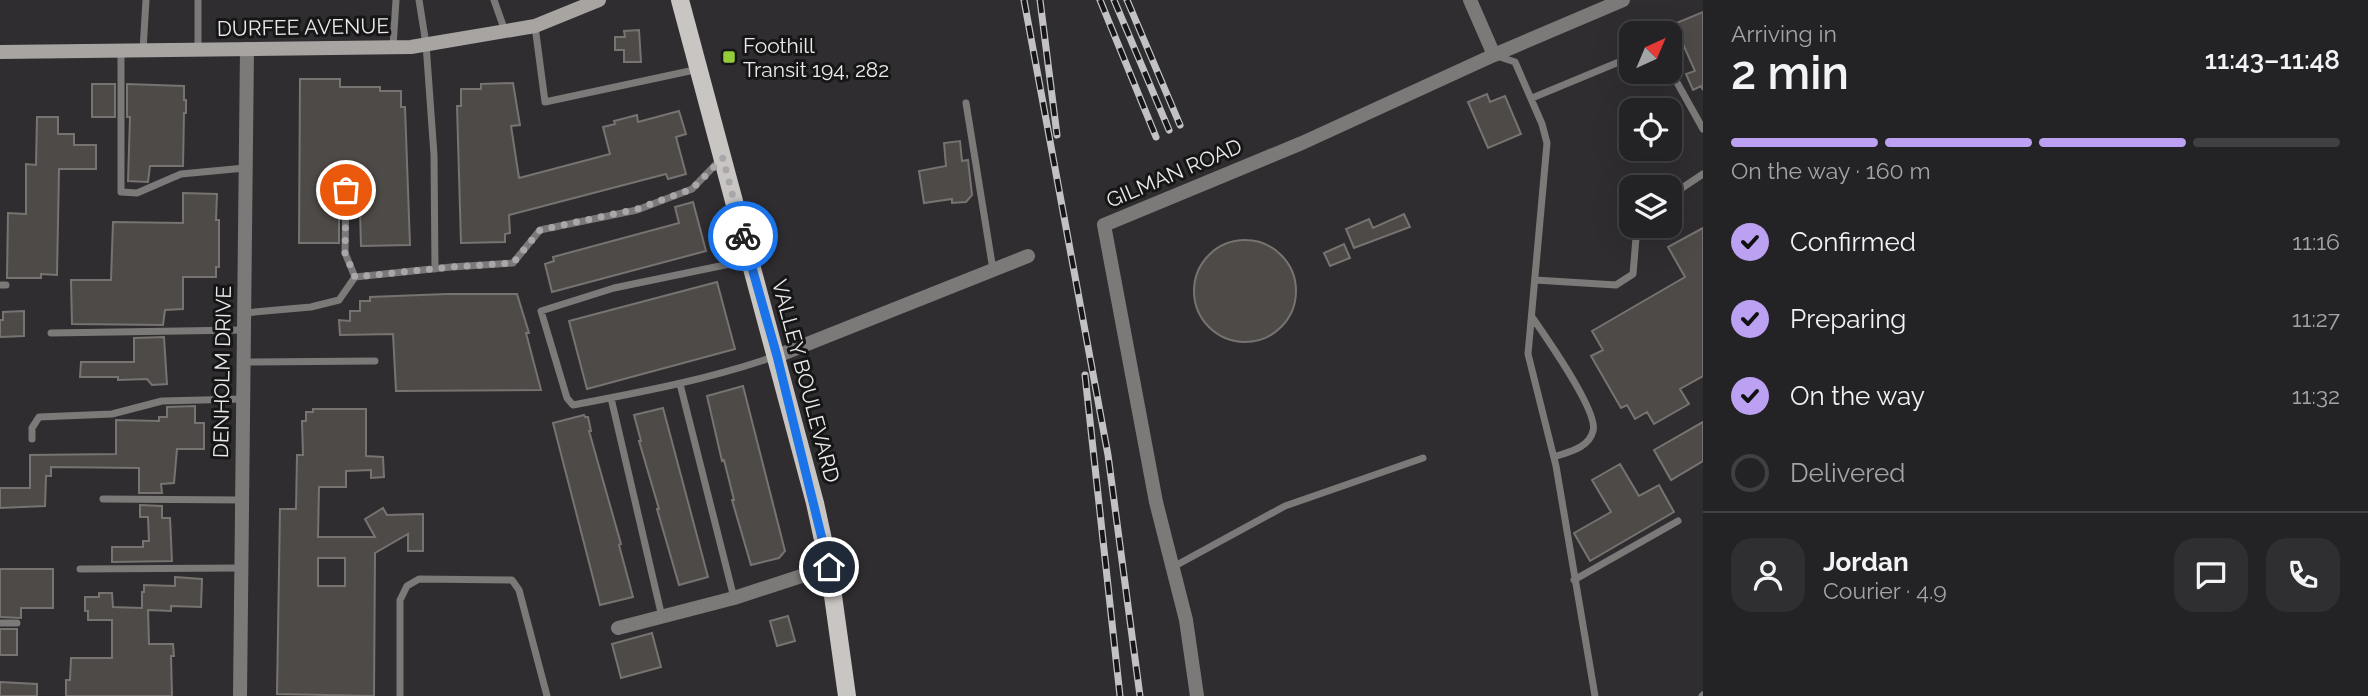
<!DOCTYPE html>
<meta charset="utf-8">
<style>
:root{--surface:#232224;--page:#2f2f31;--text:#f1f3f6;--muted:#a3a4a6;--line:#403f41;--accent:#bca0f2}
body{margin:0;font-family:Raleway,sans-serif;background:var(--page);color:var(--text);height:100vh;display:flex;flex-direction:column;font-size:26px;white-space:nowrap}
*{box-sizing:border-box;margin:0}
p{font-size:23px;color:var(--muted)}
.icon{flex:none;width:38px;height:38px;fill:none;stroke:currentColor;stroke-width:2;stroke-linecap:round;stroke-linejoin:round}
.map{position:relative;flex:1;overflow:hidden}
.details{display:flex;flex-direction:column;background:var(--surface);width:665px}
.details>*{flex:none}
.needle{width:46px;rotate:44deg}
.fabs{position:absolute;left:1619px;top:21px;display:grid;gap:14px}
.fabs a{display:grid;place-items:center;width:63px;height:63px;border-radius:14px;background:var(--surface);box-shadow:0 7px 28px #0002,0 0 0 2px var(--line);font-size:35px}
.pin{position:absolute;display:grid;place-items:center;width:60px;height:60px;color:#fff;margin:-30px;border:4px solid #fff;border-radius:50%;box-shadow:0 2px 7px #0007}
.courier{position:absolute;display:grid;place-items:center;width:70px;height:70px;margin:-35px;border:5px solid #1a73e8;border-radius:50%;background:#fff;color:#222;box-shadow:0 2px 9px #0007}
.summary em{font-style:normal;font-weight:600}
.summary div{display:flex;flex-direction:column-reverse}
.summary{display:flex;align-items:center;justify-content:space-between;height:119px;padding:0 28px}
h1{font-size:46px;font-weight:600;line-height:52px}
.bar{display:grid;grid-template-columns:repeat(4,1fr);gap:10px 7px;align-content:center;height:84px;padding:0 28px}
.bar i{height:9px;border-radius:5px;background:var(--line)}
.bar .selected{background:var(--accent)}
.bar p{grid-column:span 4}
.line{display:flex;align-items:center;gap:18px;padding:0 28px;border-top:2px solid var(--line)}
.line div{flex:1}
.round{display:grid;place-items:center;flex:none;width:74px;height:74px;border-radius:21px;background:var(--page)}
ol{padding:0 28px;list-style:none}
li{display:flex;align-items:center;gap:21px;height:77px}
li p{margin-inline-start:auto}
li .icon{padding:7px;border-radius:50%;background:var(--accent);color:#111;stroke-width:4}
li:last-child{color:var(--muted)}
li i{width:38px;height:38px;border:4px solid var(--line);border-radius:50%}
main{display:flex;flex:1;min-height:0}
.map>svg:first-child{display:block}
.building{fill:#4e4a48;stroke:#767370;stroke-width:2;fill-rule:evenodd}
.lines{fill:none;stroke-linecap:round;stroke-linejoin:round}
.service{stroke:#7b7a78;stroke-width:7}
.minor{stroke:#7b7a78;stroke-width:14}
.tertiary{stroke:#7b7a78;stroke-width:14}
.secondary{stroke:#a7a4a2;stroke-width:14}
.primary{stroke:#c9c5c3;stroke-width:18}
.rail-casing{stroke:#c2c1c3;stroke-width:7}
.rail{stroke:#171617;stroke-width:4.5;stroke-dasharray:13;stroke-linecap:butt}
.done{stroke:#a9a7aa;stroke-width:7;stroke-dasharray:0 12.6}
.route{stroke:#1a73e8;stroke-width:9}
.poi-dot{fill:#94cc3c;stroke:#171617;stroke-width:2.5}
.labels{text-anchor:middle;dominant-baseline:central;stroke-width:6;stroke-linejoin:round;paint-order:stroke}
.street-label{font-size:21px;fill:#eae9eb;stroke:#171617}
.poi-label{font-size:21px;fill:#eae9eb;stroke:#171617;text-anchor:start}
</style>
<main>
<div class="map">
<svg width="1703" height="696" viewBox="0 0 1703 696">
<rect width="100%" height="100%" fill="#2f2d30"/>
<path class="building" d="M1703,12V90L1701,86L1693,90L1686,74L1695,71L1674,24Z
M639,30L641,62H624V50H615V37H625L624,31Z
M300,79H340V87H380V91H401V107H405L410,245L361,246L359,175H339V243H299Z
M513,83L520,125L511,126L519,178L610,154L603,127L615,124L614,121L637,115L638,122L679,111L686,134L676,137L686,174L668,179L666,174L509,215L510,233L505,234V242L461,243L457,106H461V89H481V84Z
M92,84H115V117H92Z
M127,84L184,86V100H186V113H184L183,166H150L148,182L128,181L130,117H127Z
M1487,94L1490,102L1505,96L1521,134L1488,148L1468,102Z
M37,117H58V134H74V145H96V169H59L57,275L41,274V278H7L8,213L26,214V164L36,165Z
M960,141L962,161L968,160L972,195L966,202L952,203V199L924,203L919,171L946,166L944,143Z
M183,193L217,194L216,220H219V267H216V277H183V309L165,310L163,325L72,324L71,280H111L113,222L183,223Z
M693,202L706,251L552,292L545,264L554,261L553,257L679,223L675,207Z
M1404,214L1410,227L1354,248L1346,229L1369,219L1373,228Z
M1703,228V376L1680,389L1689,404L1654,424L1647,412L1635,419L1627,405L1621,408L1591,356L1603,350L1592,331L1685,277L1668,247Z
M1194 291a51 51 0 1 1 102 0a51 51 0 1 1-102 0Z
M1344,244L1350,258L1330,266L1324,253Z
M717,282L735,349L587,389L569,321Z
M447,294H517L529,333H526L541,390L396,391L393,334L340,335L339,320L350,321V311H360V301H370V297Z
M24,311V336L0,337V320H3V312Z
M164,337L167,384L152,385L147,379L118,380V377H80L81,362H134V338Z
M743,386L785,551L779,558L751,565L732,500H734L724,460L722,461L707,396Z
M195,406V423H204V449H177L174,483L161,484L162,493H139V468L51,467V476H46L45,506L0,508V488H30V455L116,454V420L159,421V417H167V407Z
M663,408L708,577L679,585L657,509H659L639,441H641L634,415Z
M313,409H366V456L383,457L384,477L371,478V470L346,471V487H319L318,537H375L365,519L383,508L387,515L423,514V551H408V534L375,553L374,696L277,694L280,509H296L297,455H303L302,421H306V412H313ZM318,558H345V586H318Z
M584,415L585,417H588L591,431H589L621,544L619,545L633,597L600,605L553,423Z
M1703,422V461L1671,480L1654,450Z
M1620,464L1639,496L1659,485L1674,512L1590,561L1574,533L1611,512L1592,480Z
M140,505L162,506V518H170L172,561L112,562V547H143V541H149L148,517H140Z
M0,569H53V608H21V618L0,617Z
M175,577L202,579L201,607L171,606V611L148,610L149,644H173L174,656H171L172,696H66V680H70L71,658H112V620H88V611H85V597H99V593H112L113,607L142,608V592H144V585L175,586Z
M788,616L795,641L777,646L770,621Z
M0,629H17V655H0Z
M652,633L661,667L621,678L612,644Z
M0,682L37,684V696H0Z"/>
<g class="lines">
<path class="service" d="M198,0V50
M419,0L426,44L434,155L435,269
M494,0L505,31
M535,26L545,102L699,69
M393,47L396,0
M143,50L146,0
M121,51V192L137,193L181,174L245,168
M1494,55L1515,62L1542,124L1547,143L1528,354L1556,466L1595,696
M1670,70L1703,129
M1532,98L1631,57
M966,103L993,270
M346,190L345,253L355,277L451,267L513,263L540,230L637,210L692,189L720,160
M1670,196L1703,174
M749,260L614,288L541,311L567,398L573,405C642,392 710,379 776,356
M1535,280L1616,285L1633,274L1637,226
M0,285H6
M244,313L311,307L339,300L355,277
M1532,317C1545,336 1599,412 1593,431C1589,448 1568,452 1554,457
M51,333L243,330
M244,362L375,361
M680,384L734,598
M611,398L662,617
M32,439V428L39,417L112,414L162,401L243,399
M103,499L242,500
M1173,567L1285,506L1423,458
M80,569L241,568
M1574,580L1678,521
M0,623H17
M400,696V600L407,586L419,579L512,580L519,590L547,696
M1702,696L1703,695"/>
<path class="minor" d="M1470,0L1494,55
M777,356L1028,256
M618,628L734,598L829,567
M1197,696L1186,620L1156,502L1104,225L1302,143L1494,55L1623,0"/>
<path class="tertiary" d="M240,696L247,49"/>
<path class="secondary" d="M0,52L411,47L535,26L599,0"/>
<path class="primary" d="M680,0L815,503L829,567L847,696"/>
<g class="rail-casing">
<path id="rail" d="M1024,0L1108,455L1140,696
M1040,0L1057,135
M1100,0L1156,137
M1114,0L1169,130
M1127,0L1180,125
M1085,375L1120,696"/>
</g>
<use href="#rail" class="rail"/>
</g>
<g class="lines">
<path class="done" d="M346,190L345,253L355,277L451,267L513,263L540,230L637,209L692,189L723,158L743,236"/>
<path class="route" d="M743,236L777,356L829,567"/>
</g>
<rect class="poi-dot" x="722" y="50" width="14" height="14" rx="3.5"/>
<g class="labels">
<g class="street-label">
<text transform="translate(303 27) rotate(-1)">DURFEE AVENUE</text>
<text transform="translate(1174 173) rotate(-23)">GILMAN ROAD</text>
<text transform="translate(222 372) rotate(-89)">DENHOLM DRIVE</text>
<text transform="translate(806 381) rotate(75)">VALLEY BOULEVARD</text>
</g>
<g class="poi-label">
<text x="743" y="45">Foothill<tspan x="743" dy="24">Transit 194, 282</tspan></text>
</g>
</g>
</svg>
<div class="fabs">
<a><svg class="needle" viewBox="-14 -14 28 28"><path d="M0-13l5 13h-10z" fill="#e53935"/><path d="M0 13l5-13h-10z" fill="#a3a4a6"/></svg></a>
<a><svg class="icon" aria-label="locate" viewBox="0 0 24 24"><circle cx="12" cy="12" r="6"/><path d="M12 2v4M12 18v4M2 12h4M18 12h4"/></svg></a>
<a><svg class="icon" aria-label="layers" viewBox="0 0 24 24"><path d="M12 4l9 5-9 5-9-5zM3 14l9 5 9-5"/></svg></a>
</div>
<div class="pin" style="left:346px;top:190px;background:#ea580c"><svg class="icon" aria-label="bag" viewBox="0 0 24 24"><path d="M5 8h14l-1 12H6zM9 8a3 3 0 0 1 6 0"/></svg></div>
<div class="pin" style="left:829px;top:567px;background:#1f2937"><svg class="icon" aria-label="home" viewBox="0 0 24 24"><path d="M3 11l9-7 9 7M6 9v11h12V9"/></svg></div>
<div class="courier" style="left:743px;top:236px"><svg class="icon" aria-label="bike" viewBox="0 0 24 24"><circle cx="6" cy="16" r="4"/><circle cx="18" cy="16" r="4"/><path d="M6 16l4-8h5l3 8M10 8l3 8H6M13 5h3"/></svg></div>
</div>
<section class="details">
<div class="summary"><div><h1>2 min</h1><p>Arriving in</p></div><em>11:43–11:48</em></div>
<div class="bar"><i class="selected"></i><i class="selected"></i><i class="selected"></i><i></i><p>On the way · 160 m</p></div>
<ol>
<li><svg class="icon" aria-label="check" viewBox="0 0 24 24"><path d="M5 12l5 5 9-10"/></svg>Confirmed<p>11:16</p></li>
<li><svg class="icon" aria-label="check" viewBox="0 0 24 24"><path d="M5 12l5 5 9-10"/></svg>Preparing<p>11:27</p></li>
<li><svg class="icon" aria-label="check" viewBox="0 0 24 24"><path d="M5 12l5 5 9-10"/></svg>On the way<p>11:32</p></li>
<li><i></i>Delivered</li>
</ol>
<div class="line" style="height:126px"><a class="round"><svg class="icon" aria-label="person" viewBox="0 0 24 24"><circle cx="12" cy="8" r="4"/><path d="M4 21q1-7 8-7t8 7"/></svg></a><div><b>Jordan</b><p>Courier · 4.9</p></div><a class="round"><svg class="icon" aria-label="chat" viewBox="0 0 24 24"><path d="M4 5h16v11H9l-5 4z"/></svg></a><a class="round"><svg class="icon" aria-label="phone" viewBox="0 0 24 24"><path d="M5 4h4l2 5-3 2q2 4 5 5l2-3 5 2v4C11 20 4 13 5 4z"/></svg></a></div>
</section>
</main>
